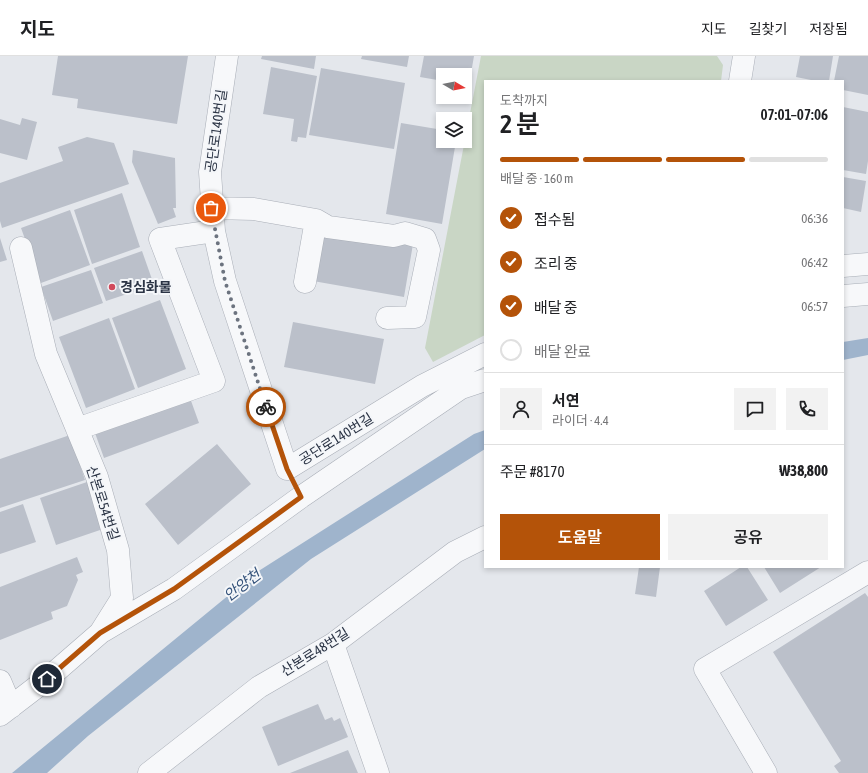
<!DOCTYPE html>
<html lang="ko">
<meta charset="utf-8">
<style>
:root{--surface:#fff;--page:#f2f2f2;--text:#202124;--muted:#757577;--line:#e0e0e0;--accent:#b45309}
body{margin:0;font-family:"Asap Condensed","Noto Sans KR",sans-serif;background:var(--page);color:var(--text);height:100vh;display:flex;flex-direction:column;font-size:15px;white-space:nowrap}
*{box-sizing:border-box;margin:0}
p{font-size:13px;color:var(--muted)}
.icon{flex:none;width:22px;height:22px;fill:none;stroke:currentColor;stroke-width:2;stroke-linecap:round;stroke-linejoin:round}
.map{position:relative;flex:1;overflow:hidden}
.details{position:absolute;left:484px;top:24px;width:360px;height:488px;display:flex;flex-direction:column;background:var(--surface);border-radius:0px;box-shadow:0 2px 6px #0003}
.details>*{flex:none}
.needle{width:26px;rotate:100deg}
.controls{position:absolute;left:436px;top:12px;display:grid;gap:8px}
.controls a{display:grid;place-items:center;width:36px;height:36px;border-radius:0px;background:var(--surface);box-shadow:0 2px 6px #0003;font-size:20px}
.pin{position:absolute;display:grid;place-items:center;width:34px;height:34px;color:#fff;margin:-17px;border:2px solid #fff;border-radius:50%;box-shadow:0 1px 4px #0007}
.courier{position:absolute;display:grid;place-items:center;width:40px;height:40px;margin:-20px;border:3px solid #b45309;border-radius:50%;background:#fff;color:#222;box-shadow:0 1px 5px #0007}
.summary em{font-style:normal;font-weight:600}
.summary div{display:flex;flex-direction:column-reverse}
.summary{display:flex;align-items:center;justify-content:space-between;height:68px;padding:0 16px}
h1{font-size:26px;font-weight:600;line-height:30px}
.bar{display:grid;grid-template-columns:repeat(4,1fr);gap:6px 4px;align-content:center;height:48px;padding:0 16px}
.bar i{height:5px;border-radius:3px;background:var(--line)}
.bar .selected{background:var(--accent)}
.bar p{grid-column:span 4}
.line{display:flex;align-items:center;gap:10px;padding:0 16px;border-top:1px solid var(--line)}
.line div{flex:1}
.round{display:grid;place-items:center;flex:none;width:42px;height:42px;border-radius:0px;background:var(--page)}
ol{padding:0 16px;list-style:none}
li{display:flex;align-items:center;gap:12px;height:44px}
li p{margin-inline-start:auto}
li .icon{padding:4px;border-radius:50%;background:var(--accent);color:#fff;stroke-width:4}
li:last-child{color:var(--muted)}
li i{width:22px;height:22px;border:2px solid var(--line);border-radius:50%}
.action{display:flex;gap:8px;margin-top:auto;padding:8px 16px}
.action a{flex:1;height:46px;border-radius:0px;background:var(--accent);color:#fff;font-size:16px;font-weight:600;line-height:46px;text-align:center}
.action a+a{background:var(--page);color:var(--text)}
header{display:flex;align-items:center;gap:24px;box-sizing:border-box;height:56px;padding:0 20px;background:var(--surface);border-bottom:1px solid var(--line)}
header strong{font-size:19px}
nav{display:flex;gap:22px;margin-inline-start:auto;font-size:14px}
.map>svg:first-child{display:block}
.green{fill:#c9d6c5}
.water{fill:#9fb4cc}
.building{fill:#bbc0ca}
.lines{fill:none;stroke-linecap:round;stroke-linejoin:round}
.minor-casing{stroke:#a9aeb7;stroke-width:23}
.minor{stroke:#f7f8fa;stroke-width:22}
.done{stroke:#6c737f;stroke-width:4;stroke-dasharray:0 7.2}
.route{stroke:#b45309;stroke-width:5}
.poi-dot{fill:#d1495b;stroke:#f4f6f9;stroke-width:1.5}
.labels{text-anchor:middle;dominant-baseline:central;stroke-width:4;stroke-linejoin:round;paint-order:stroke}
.street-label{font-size:14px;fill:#2b3445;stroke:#f4f6f9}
.poi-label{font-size:14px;font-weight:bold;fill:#2b3445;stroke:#f4f6f9;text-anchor:start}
.water-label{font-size:15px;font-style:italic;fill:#34527a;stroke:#f4f6f9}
</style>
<header>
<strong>지도</strong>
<nav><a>지도</a><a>길찾기</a><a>저장됨</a></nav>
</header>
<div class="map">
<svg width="868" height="717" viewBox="0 0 868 717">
<rect width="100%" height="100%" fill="#e4e7ec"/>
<path class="green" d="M481,0H717L723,9L721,25H485V279L433,306L425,292Z"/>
<path class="water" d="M868,282V299L843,304V286Z
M485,374V393L311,503L88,680L47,717H12L257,516L474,378Z"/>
<path class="building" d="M58,0H188L177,68L77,52L78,43L52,39Z
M262,0H316L314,13L261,3Z
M362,0H409L407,11L361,3Z
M424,0H474L469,29H465V19H443V25L420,21Z
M800,0H833L829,25H816L796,21Z
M839,0H868V39L843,34V25H834Z
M271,11L317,20L306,82L298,81L297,86L291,85L294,63L263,58Z
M321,12L405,27L394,93L309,79Z
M843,51L868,56V105L866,118L843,114Z
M22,62L37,66L27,104L0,97V63L20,69Z
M401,67L443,74V85H456L442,168L386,158Z
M87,81L114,87L129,128L2,172L0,165V127L63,105L58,91Z
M133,94L175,102L176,152H173L176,161L158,168L132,106Z
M843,121L866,125L861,156L843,152Z
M122,137L140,191L92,208L74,154Z
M70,154L90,209L41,227L21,172Z
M322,173L413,188L404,241L313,225Z
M0,182L7,204L0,206Z
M142,195L154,229L106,245L94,212Z
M91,214L103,247L53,265L41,231Z
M160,244L186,313L138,332L112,262Z
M109,262L135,333L86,352L59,281Z
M293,266L384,283L375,328L284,311Z
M190,342L199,367L104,402L95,377Z
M70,379L85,424L0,452V403Z
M217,388L251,428L178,489L145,448Z
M87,426L103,473L56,489L40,442Z
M23,448L36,486L0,498V456Z
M77,501L83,516L76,519L78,524L67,550L51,556L53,563L0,584V531Z
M639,511H660L656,541L635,538Z
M741,511H747L768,544L726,570L704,535Z
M764,511H821L780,537Z
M865,537L868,541V717H839L834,710L841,705L773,596Z
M318,648L325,664L332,661L334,665L340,662L348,681L278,710L262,671Z
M348,694L358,717H290Z"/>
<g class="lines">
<g class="minor-casing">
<path id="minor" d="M227,0L210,116L214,175L225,225L287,413L422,330L485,298
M740,25L744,0
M211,152L254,153L316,164L328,171L394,180L405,177L425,183L429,194L415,261L387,262
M843,210L868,208
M305,226L316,164
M843,240L868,238
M77,373L214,325L160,183L214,175
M103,575L174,533L301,441L461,332L485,324
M333,588L378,717
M0,625L11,651
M0,659L47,623L100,577L122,542L118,494L97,421L46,298L21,192
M149,717L259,631L333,588L455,496L485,481
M766,717L705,613L868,516"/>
</g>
<use href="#minor" class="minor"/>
</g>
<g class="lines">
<path class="done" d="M211,152L225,225L266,351"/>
<path class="route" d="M47,623L100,577L174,533L301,441L287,413L266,351"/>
</g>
<circle class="poi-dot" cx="112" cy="231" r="4"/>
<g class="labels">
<g class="street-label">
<text transform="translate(216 75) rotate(-82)">공단로140번길</text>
<text transform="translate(336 383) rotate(-32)">공단로140번길</text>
<text transform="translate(103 447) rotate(72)">산본로54번길</text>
<text transform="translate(315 596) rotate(-32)">산본로48번길</text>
</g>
<g class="poi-label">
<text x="120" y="231">경심화물</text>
</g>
<g class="water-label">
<text transform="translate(242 529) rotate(-37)">안양천</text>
</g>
</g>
</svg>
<div class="controls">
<a><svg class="needle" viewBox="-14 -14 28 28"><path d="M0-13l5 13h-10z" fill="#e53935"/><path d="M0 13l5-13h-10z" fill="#757577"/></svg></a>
<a><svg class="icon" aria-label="layers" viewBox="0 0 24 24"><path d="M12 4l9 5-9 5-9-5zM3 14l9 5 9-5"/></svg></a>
</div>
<div class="pin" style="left:211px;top:152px;background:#ea580c"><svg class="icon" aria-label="bag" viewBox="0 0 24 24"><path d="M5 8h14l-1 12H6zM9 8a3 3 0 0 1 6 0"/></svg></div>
<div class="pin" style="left:47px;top:623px;background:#1f2937"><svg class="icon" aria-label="home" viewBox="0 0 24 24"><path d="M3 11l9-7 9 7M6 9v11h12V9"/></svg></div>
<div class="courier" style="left:266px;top:351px"><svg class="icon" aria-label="bike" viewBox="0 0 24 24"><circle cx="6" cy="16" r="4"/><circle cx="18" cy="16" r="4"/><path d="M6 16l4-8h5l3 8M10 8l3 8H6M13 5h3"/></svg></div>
<section class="details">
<div class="summary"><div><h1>2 분</h1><p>도착까지</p></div><em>07:01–07:06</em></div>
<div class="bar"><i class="selected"></i><i class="selected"></i><i class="selected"></i><i></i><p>배달 중 · 160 m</p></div>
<ol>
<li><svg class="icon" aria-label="check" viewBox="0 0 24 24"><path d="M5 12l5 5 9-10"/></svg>접수됨<p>06:36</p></li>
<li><svg class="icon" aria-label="check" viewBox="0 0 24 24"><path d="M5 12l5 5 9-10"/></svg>조리 중<p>06:42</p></li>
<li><svg class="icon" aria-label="check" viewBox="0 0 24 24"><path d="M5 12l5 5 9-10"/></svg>배달 중<p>06:57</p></li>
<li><i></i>배달 완료</li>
</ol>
<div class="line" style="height:72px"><a class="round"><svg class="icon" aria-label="person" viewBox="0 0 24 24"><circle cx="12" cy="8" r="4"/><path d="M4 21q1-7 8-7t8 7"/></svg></a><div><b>서연</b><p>라이더 · 4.4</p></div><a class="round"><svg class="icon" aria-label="chat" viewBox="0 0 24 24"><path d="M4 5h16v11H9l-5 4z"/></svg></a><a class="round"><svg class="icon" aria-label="phone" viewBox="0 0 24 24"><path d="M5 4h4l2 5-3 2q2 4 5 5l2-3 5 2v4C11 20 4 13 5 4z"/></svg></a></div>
<div class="line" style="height:52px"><div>주문 #8170</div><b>₩38,800</b></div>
<div class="action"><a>도움말</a><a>공유</a></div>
</section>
</div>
